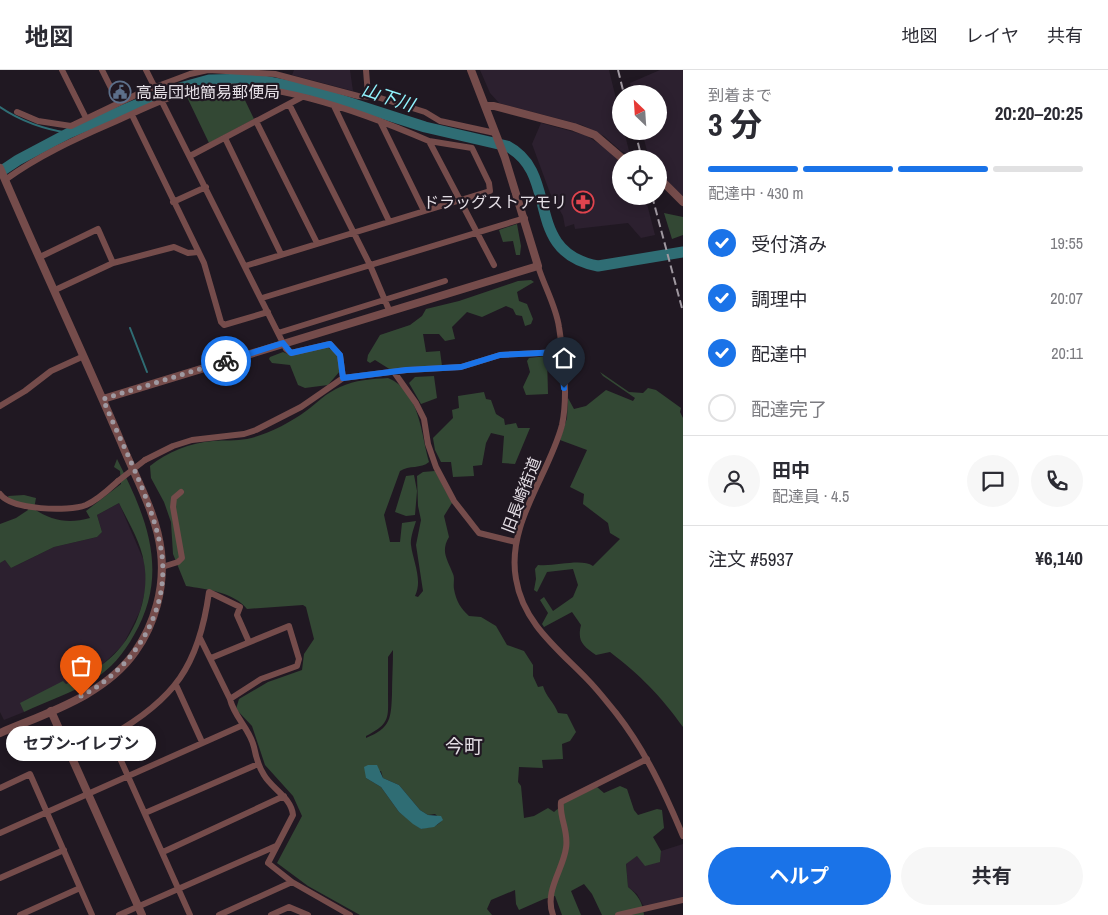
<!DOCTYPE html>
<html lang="ja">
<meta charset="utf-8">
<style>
:root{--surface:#fff;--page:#f7f7f7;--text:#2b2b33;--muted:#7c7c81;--line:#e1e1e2;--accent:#1a73e8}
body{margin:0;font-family:"Archivo Narrow","Noto Sans JP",sans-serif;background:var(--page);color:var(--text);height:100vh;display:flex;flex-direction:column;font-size:19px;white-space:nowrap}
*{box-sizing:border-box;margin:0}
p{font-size:16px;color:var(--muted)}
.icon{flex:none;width:28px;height:28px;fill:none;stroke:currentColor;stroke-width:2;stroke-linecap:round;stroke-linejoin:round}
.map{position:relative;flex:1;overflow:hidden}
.drawer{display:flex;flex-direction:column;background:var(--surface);width:425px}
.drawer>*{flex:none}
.needle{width:32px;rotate:335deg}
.controls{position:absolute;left:612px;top:15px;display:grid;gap:10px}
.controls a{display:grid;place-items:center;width:55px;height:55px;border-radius:50%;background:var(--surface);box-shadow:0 2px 12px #0003;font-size:25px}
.pin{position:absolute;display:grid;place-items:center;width:42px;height:42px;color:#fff;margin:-51px -21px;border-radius:50% 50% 50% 0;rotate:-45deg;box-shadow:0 0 5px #0007}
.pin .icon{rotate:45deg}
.courier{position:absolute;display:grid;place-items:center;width:50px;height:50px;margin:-25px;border:4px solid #1a73e8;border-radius:50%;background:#fff;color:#222;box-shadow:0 1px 6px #0007}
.bubble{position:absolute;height:35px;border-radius:18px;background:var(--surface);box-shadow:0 2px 12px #0003;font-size:16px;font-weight:700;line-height:35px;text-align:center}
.summary em{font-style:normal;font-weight:700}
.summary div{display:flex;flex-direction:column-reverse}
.summary{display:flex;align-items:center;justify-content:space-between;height:85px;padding:0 25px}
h1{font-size:32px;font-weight:700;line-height:38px}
.bar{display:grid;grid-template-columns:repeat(4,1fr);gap:8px 5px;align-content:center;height:60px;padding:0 25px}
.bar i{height:6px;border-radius:4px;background:var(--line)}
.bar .current{background:var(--accent)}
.bar p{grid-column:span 4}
.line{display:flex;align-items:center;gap:12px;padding:0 25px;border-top:1px solid var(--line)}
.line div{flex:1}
.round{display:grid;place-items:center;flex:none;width:52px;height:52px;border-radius:26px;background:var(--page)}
ol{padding:0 25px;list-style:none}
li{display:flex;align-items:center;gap:15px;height:55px}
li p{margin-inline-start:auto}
li .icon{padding:5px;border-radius:50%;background:var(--accent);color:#fff;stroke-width:4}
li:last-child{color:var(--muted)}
li i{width:28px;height:28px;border:2px solid var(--line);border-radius:50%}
.primary-button{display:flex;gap:10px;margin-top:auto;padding:10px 25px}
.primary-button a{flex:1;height:58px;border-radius:30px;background:var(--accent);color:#fff;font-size:20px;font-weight:700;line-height:58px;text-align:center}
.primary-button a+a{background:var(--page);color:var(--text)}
header{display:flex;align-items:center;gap:30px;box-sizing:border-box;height:70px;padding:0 25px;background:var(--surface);border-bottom:1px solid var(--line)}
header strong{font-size:24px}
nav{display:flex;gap:28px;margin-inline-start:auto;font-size:18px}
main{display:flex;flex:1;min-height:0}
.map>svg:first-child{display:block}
.built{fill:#2c202f}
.green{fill:#334834;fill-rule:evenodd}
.water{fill:#2f6d74}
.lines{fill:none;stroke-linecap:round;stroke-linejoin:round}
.stream{stroke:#2f6d74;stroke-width:2}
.river{stroke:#2f6d74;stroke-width:11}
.minor{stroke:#754c4b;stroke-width:6}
.tertiary{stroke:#754c4b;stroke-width:8}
.rail{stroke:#9f98a0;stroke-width:2;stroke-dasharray:8 4;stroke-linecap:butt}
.minor-bridge{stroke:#754c4b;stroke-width:6}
.done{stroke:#9f99a1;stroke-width:5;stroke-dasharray:0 9}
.route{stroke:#1a73e8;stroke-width:6}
.labels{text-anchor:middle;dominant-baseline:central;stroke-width:4.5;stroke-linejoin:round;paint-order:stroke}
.poi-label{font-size:16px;fill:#e4dee5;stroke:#201822;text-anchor:start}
.street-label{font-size:16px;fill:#e4dee5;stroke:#201822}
.water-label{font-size:18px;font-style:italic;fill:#91f4ff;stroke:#201822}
.quarter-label{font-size:19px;fill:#e4dee5;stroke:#201822}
</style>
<header>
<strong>地図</strong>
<nav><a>地図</a><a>レイヤ</a><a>共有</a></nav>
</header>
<main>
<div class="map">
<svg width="683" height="845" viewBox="0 0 683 845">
<rect width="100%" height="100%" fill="#201822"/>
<path class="built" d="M294,0H350L353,21L292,5Z
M480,0H609L621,49V61H624L630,85L621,81L604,66L582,55L499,33L490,23Z
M660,0H683V126L659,106V89H649L642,61H659V24H633L630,13Z
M541,53L585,65L606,78L621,93V126H645L655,165L641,168L628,153L575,159L574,154L565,157L563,146L550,123L532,74Z
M119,433L144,491L147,514L140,541L123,575L102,595L66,614L21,633L24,642L4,650L0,642V493L5,490L11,498L54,477L97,467L102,462L97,445Z
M683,774V828L644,837L637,824L628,817L626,793L637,786L660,792L661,781Z"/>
<path class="green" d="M212,21L241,22L254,49L209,73L186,25Z
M664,143L683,147V165L672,169Z
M517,154L521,176L520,185H516L513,171L503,172L499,160Z
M531,210L534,212L517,222L519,231L527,234L533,249L531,254L525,256L522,246L516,245L513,239L506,236L482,247L467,242L452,257L455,269L445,271L439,264H423L426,282L440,281L442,296L407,297L391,300L375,290L370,293L367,291L368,285L380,265L410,255L422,246L426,239L459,231L518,211Z
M325,276L337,283L340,301L328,315L305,318L298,315L290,295L272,293L269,289L270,287L283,282L290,285Z
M547,286L548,324L526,325L523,317L530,302L527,291L529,288Z
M600,302L629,322L643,323L648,318L656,320L681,338L680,342L683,348V657C660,625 641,606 610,582L596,585C583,576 577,571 581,555L572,542L544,557L542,554L548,543L540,530L544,527L553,541L573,527L578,515L573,499L547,502L537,522L534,520L536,509L535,499L538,495C555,497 581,488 593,496L620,469L610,463L608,453L583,434L584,424L570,417L587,380L560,370L567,348L568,328L574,339L586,336L606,320L633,331L635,328L603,306Z
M434,306L437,328L421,334L409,313L415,307Z
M388,308C420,321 421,364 429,392C421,399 409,395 400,401L384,445L390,472H400L402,453L416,451C414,458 410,468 411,475C413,491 423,510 415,526L418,527L423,521L416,475L421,450L418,436L417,406L423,402L435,401L452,433L444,446L449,467C440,482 448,490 453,504C455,508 453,514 454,519C456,531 461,539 469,546L481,547L496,556L507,575L524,581L533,595V606L538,617L543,616C546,627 554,632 558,643L567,644L576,662L570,671L562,674L563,689L542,690L543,698L519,697L518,712L521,716L524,748L534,746L548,738L554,742L567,731L597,717L604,723L620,716L627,719L634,740L638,745L657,739L662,740L664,758L653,767L661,781L660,792L645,796L637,786L626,794L628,817C638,825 643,833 644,845H602L592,824L584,814L571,821L581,845H562L555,826L544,829L519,840L516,834L515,820L491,830L487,839L492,845H360L308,816L277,793L302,746L293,726L265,695L252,656L236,639L239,629L268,612L302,600L304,584L314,569L306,537L303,535L247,539C234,522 205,519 186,516L173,484L171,452L164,432L151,408L150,396C167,382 190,373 213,371C224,370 236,371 247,369C266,365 290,353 306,341C317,333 326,323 340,317C355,310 372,309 388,308ZM393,580C393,595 392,610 392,624C391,648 391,658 366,668V666C391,653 388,648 388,622C388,611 388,599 388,587ZM381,701L383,708L399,715L420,740L428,745L435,744L442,750C437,758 430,756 421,759L399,742L381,717L366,708Z
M484,322L486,329L491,330L496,344L504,349L505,355L516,353L518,358H530L515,394L502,393L504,366L491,363L486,373L482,395L473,396L474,406L453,407L451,392H441L435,380L433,368L453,348L452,340L459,338L458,326Z
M117,389C147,448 170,503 134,565C124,583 111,599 93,610C72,623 47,631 24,642L20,633L63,611L66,614C78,608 90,603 100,596C132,576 151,529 144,493C141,472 128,452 119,433L97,445L102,462L97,467L54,477L11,498L5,490L0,493V454L16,448L28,440L26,434L10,431L8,426L24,425L36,428L34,439C52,451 69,454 90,448L86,441L121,414L120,401L114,397Z
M414,405L417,421L415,445L406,446L395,442L406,406Z"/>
<path class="water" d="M368,695H377L383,708L399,715L420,740L428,745L441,746L443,750L434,757L421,759L413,754L399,742L381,717L366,708L364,697Z"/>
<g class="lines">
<path class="stream" d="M0,37C22,52 43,59 69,63
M130,258L147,302"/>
<path class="river" d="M0,102L18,90L69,63L169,21L209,10L253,9L310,20L425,57L507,76C561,104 522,182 598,196L683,182"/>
<path class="minor" d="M62,0L86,48
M102,0L118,32
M146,0L286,279L291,283L330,274L340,285L343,308
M208,0L275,4L358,26L377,27L425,42L440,51L495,63
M366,0L368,25
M289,34L370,195L389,240
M334,36L389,151
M17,42L38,51L71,56L142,22L190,4L208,0
M132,45L204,193L221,252L224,255L268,242
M256,51L317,173
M380,51L424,141
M225,68L281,184
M190,86L302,27
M5,110C38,86 75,69 112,53C137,42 163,28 190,21C260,3 364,43 429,71L494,195
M173,132L206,117
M40,187L98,159L113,193
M245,196L490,121L489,113L472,78L429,71
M538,196C544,216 556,236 559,257C564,285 568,328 562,355C549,405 506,454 516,509C523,553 558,579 587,609C597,619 607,632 616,643C645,680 665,723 683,766
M55,220L113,193L174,177L188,183L198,182
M262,228L525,148
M278,263L445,211
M394,302L416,333L424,349L428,374L436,397L454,431L479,463L516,472
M0,336L25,321L51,301L84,286
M145,390L173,376L192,370L244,364L256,360L301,337L343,308L407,300L461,297L500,285L561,282
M0,424C12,440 68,442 86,435C98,430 108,420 118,411
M162,497L178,492L182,488L173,437L174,428L181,422
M200,568L230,629C234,647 250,659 254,677C256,687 258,696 264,705C272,719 291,727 293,745L268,793L292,812L350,845
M211,588L289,556L299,589L297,596L261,609L230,629
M176,615L202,672
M0,718L30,704L92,845
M145,743L258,694
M0,763L243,655
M163,782L284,726
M0,808L64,780
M20,845L80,818
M119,845L276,776
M190,845L110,666C174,630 199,596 209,522L240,537L237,545L249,572
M219,845L292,812
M271,845L289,837L308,845
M553,845C544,821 563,800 566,778C569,761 559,748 561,732L647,689
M618,845L683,830"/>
<path class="tertiary" d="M485,36H494L574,57L595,65L623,89
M0,98C39,190 82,280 121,372C135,407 157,444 161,482C165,517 155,554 135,582C104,626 46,643 0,663
M659,108L683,132
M103,329L538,196L505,88L471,0
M51,641L142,845"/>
<path class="rail" d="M618,0L624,24
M635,61L642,89
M652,126L683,242"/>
<path class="minor-bridge" d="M118,411L145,390"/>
</g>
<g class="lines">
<path class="done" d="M81,626C133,600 172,540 161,479C151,427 123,378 103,329L226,291"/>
<path class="route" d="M226,291L283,273L291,283L330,274L340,285L343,308L406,300L461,297L500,285L561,282L564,318"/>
</g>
<defs>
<g id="civic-ring" transform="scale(1.125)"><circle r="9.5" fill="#201822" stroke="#5c6f8a" stroke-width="1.5"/><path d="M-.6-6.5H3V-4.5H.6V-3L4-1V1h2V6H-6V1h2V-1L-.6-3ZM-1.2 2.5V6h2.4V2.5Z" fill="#5c6f8a"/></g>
<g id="pharmacy-ring" transform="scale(1.125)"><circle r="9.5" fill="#201822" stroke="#e0444e" stroke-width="1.5"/><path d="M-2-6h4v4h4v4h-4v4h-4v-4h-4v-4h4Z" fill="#e0444e"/></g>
</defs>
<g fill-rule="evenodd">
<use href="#civic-ring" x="120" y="22"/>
<use href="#pharmacy-ring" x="583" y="132"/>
</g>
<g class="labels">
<g class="poi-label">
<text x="136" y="22">高島団地簡易郵便局</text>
<text x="567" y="132" text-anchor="end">ドラッグストアモリ</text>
</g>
<g class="street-label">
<text transform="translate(521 425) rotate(-69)">旧長崎街道</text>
</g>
<g class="water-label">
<text transform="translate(388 27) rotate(18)">山下川</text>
</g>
<g class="quarter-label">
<text x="464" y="676">今町</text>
</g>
</g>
</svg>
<div class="controls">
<a><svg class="needle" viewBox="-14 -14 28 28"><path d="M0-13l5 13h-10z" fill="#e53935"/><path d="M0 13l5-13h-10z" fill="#7c7c81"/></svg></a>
<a><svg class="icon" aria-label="locate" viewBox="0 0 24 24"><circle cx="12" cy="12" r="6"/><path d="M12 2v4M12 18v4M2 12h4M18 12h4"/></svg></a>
</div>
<div class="pin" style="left:81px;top:626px;background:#ea580c"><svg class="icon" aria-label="bag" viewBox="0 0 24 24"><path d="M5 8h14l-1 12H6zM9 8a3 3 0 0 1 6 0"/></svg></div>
<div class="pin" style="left:564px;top:318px;background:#1f2937"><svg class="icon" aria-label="home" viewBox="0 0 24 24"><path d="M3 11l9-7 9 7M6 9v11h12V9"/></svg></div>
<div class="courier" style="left:226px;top:291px"><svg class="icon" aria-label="bike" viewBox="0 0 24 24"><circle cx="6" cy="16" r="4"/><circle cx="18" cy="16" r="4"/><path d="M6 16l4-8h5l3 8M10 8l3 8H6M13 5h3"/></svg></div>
<div class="bubble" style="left:6px;top:656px;width:150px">セブン-イレブン</div>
</div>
<section class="drawer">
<div class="summary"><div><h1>3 分</h1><p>到着まで</p></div><em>20:20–20:25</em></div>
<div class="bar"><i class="current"></i><i class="current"></i><i class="current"></i><i></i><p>配達中 · 430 m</p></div>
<ol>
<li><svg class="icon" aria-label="check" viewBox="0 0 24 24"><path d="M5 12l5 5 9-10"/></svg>受付済み<p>19:55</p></li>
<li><svg class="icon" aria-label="check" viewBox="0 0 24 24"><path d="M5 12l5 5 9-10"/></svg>調理中<p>20:07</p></li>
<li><svg class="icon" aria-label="check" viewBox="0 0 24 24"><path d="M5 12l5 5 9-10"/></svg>配達中<p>20:11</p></li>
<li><i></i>配達完了</li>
</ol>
<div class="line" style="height:90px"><a class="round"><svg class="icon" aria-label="person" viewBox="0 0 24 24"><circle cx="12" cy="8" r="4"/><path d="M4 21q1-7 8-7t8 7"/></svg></a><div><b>田中</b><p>配達員 · 4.5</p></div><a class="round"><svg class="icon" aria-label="chat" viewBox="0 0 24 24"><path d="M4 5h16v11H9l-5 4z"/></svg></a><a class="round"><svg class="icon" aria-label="phone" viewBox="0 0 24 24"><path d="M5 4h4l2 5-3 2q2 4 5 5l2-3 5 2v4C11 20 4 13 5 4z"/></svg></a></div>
<div class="line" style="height:65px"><div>注文 #5937</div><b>¥6,140</b></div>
<div class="primary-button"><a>ヘルプ</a><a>共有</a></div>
</section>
</main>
